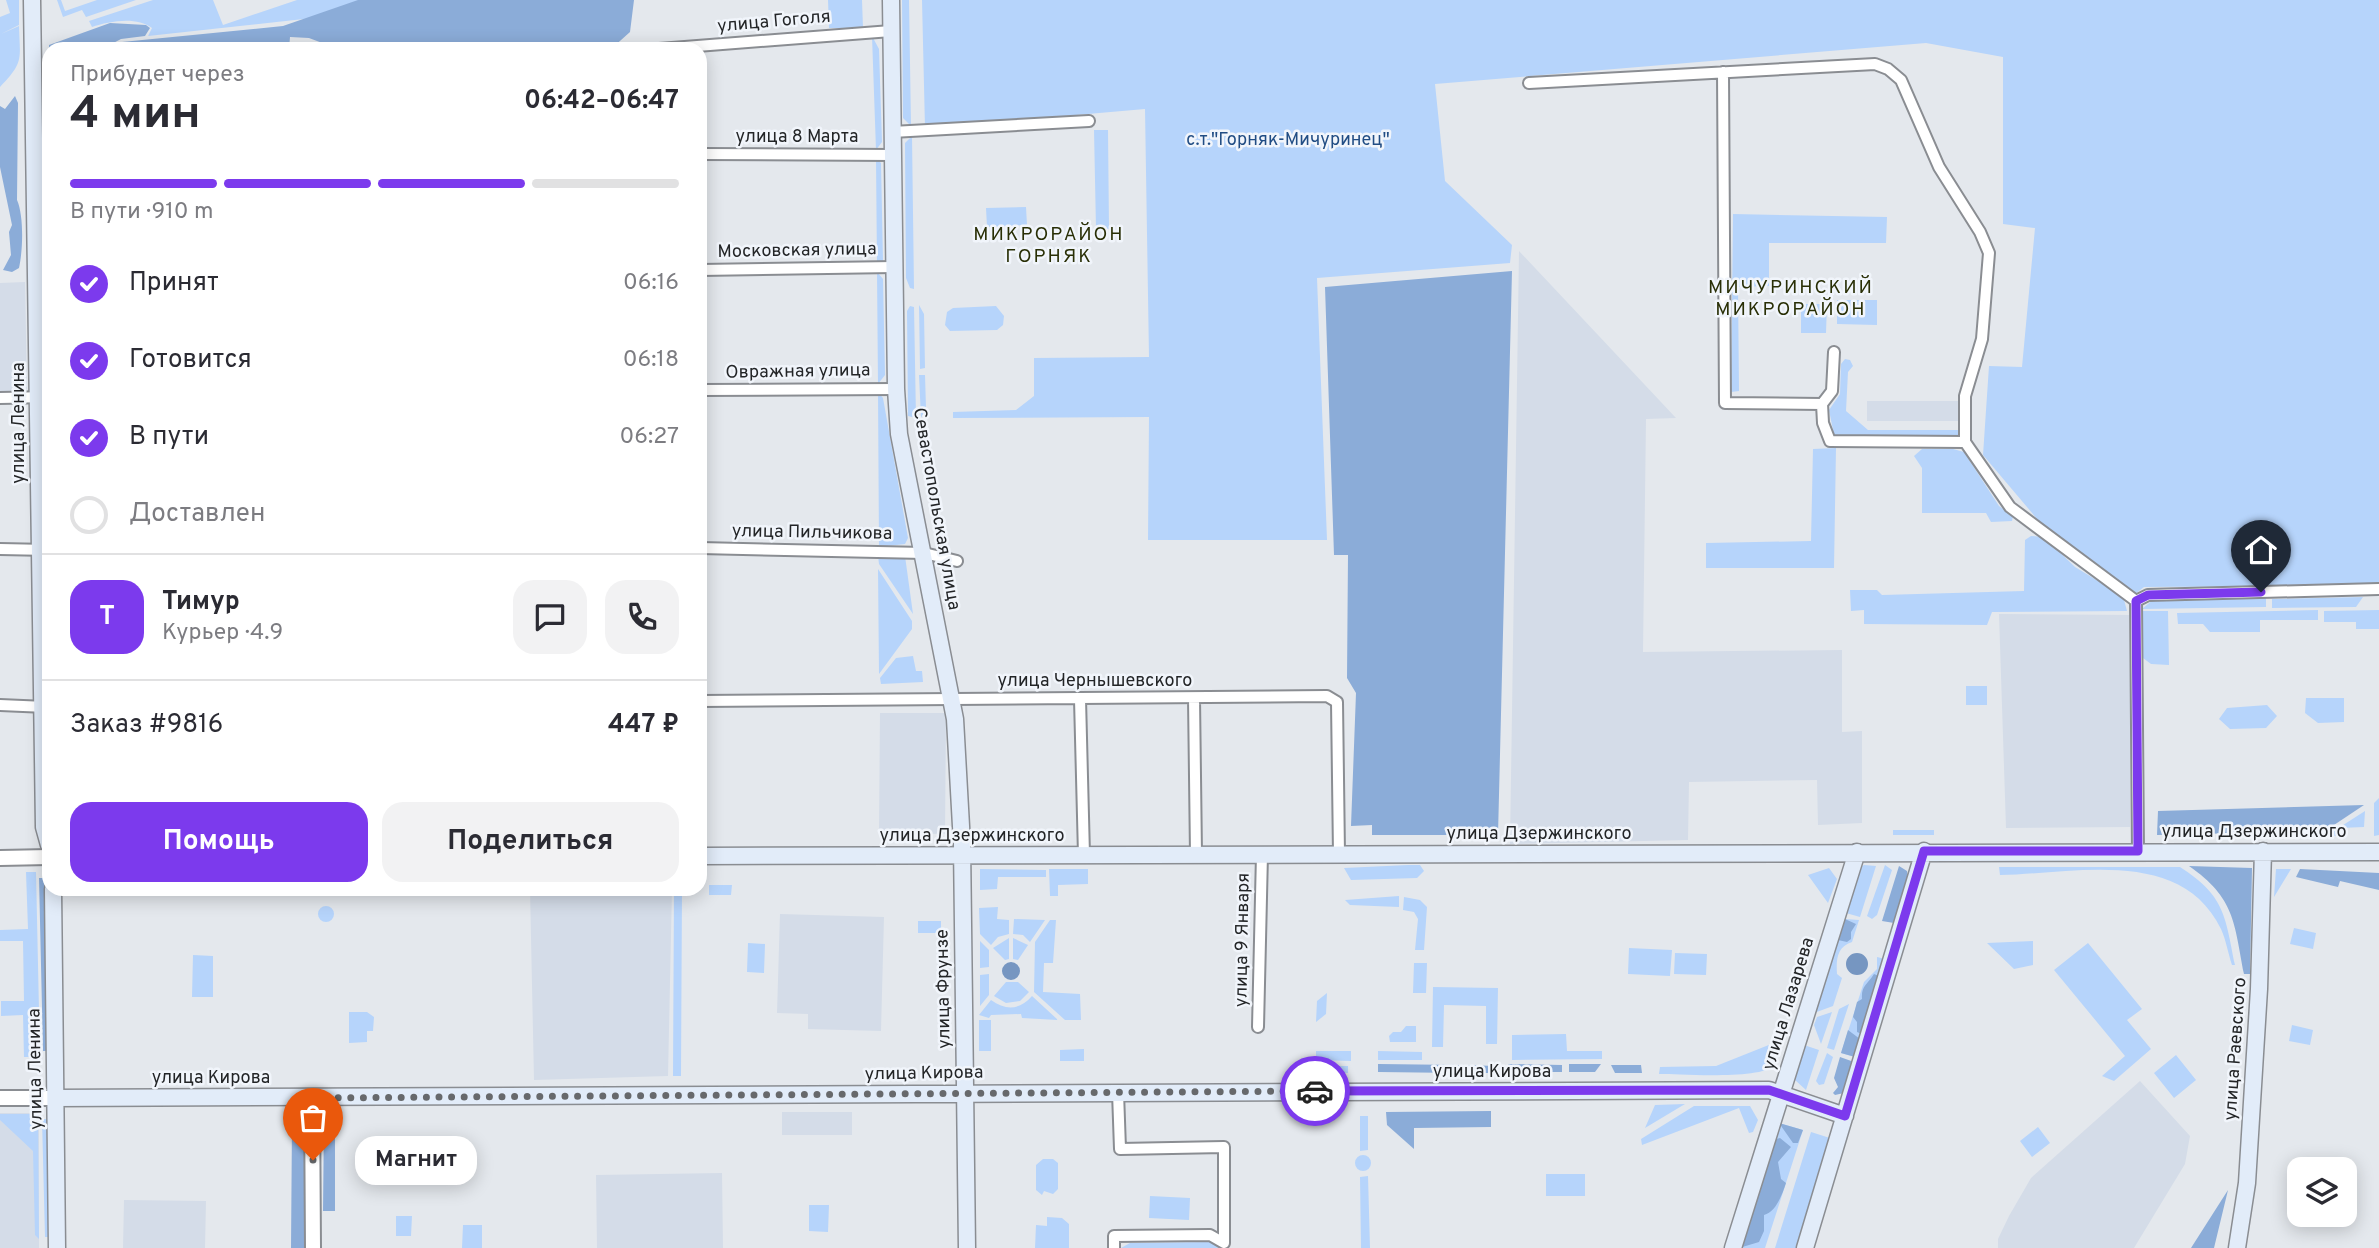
<!DOCTYPE html>
<html lang="ru">
<meta charset="utf-8">
<style>
:root{--surface:#fff;--page:#f2f2f3;--text:#2b2b33;--muted:#7c7c81;--line:#e1e1e2;--accent:#7c3aed}
body{margin:0;font-family:Overpass,sans-serif;background:var(--page);color:var(--text);height:100vh;display:flex;flex-direction:column;font-size:26px;white-space:nowrap}
*{box-sizing:border-box;margin:0}
p{font-size:23px;color:var(--muted)}
.icon{flex:none;width:38px;height:38px;fill:none;stroke:currentColor;stroke-width:2;stroke-linecap:round;stroke-linejoin:round}
.map{position:relative;flex:1;overflow:hidden}
.panel{position:absolute;left:42px;top:42px;width:665px;height:854px;display:flex;flex-direction:column;background:var(--surface);border-radius:21px;box-shadow:0 4px 18px #0003}
.panel>*{flex:none}
.tools{position:absolute;left:2287px;top:1157px;display:grid;gap:14px}
.tools a{display:grid;place-items:center;width:70px;height:70px;border-radius:14px;background:var(--surface);box-shadow:0 4px 18px #0003;font-size:35px}
.pin{position:absolute;display:grid;place-items:center;width:60px;height:60px;color:#fff;margin:-72px -30px;border-radius:50% 50% 50% 0;rotate:-45deg;box-shadow:0 0 7px #0007}
.pin .icon{rotate:45deg}
.courier{position:absolute;display:grid;place-items:center;width:70px;height:70px;margin:-35px;border:5px solid #7c3aed;border-radius:50%;background:#fff;color:#222;box-shadow:0 2px 9px #0007}
.bubble{position:absolute;height:49px;border-radius:21px;background:var(--surface);box-shadow:0 4px 18px #0003;font-size:23px;font-weight:700;line-height:49px;text-align:center}
.overview em{font-style:normal;font-weight:700}
.overview div{display:flex;flex-direction:column-reverse}
.overview{display:flex;align-items:center;justify-content:space-between;height:119px;padding:0 28px}
h1{font-size:46px;font-weight:700;line-height:52px}
.bar{display:grid;grid-template-columns:repeat(4,1fr);gap:10px 7px;align-content:center;height:84px;padding:0 28px}
.bar i{height:9px;border-radius:5px;background:var(--line)}
.bar .current{background:var(--accent)}
.bar p{grid-column:span 4}
.line{display:flex;align-items:center;gap:18px;padding:0 28px;border-top:2px solid var(--line)}
.line div{flex:1}
.round{display:grid;place-items:center;flex:none;width:74px;height:74px;border-radius:21px;background:var(--page)}
ol{padding:0 28px;list-style:none}
li{display:flex;align-items:center;gap:21px;height:77px}
li p{margin-inline-start:auto}
li .icon{padding:7px;border-radius:50%;background:var(--accent);color:#fff;stroke-width:4}
li:last-child{color:var(--muted)}
li i{width:38px;height:38px;border:4px solid var(--line);border-radius:50%}
.button{display:flex;gap:14px;margin-top:auto;padding:14px 28px}
.button a{flex:1;height:80px;border-radius:21px;background:var(--accent);color:#fff;font-size:28px;font-weight:700;line-height:80px;text-align:center}
.button a+a{background:var(--page);color:var(--text)}
.map>svg:first-child{display:block}
.built{fill:#d4dce8}
.green{fill:#b6d4fb}
.forest{fill:#8bacd8}
.water{fill:#7696c1}
.lines{fill:none;stroke-linecap:round;stroke-linejoin:round}
.minor-casing{stroke:#8a8d92;stroke-width:14}
.tertiary-casing{stroke:#8a8d92;stroke-width:18}
.secondary-casing{stroke:#8a8d92;stroke-width:19}
.minor{stroke:#fff;stroke-width:10}
.tertiary{stroke:#fff;stroke-width:14}
.secondary{stroke:#e2ecf9;stroke-width:16}
.done{stroke:#67696c;stroke-width:7;stroke-dasharray:0 12.6}
.route{stroke:#7c3aed;stroke-width:9}
.labels{text-anchor:middle;dominant-baseline:central;stroke-width:5;stroke-linejoin:round;paint-order:stroke}
.street-label{font-size:18px;fill:#232527;stroke:#f1f5fb}
.park-label{font-size:18px;fill:#214d84;stroke:#f1f5fb}
.neighbourhood-label{font-size:19px;letter-spacing:2px;fill:#292f06;stroke:#f1f5fb}
</style>
<div class="map">
<svg width="2379" height="1248" viewBox="0 0 2379 1248">
<rect width="100%" height="100%" fill="#e4e8ed"/>
<path class="built" d="M1519,251L1676,418L1646,419L1643,652L1842,650V732L1862,731V823L1818,825L1817,780L1689,782L1688,840L1510,844Z
M25,282L27,393L0,394V283Z
M1867,401H1958V421H1867Z
M1999,614L2131,615L2130,827L2006,828Z
M880,713H946L945,834L879,833Z
M530,889H672L668,1076L534,1080Z
M780,914L884,917L881,1031L808,1029V1014L777,1013Z
M2140,1081L2190,1136L2185,1164L2134,1248H1998V1239L2009,1216L2031,1178Z
M782,1112H852V1135H782Z
M0,1113H39V1248H0Z
M722,1173L723,1248H597L596,1175Z
M124,1200L206,1201L205,1248H123Z"/>
<path class="green" d="M6,0H19V25L1,34L19,26C20,60 24,62 0,87V17L10,13Z
M57,0H61L65,11L97,0H136L86,17L82,10L63,17Z
M153,0H213L223,25L297,0H390L331,16L148,36L152,28C137,16 109,21 92,27L89,21Z
M828,0H862L863,28H829Z
M902,0H909L911,126L903,118Z
M922,0H2379V585C2300,588 2223,586 2144,587L2134,595L2038,520L1983,455L1989,366L2022,367L2035,228L2003,224V57L1926,43L1435,84L1445,181L1512,245L1510,263L1317,278L1327,540H1148L1149,417L953,418V412L1016,410L1034,396V358L1149,357L1145,109L925,128Z
M872,36L879,49L882,142L876,150Z
M1094,130H1108L1109,229H1096Z
M912,136L914,289L910,288L906,278L905,143Z
M876,158L881,163L883,261L877,265Z
M1026,207L1027,225L987,227L986,208Z
M1733,214L1887,217L1886,243H1769V286L1738,287L1739,391L1731,392Z
M877,272L883,279L885,375L878,384Z
M1837,300H1877V325L1837,324Z
M1801,304H1827L1826,333H1801Z
M919,305L924,314L925,368L920,369Z
M910,306L914,307L916,418L908,416L907,311Z
M996,306L1004,316L1003,325L997,330L950,331L945,325L947,312L953,308Z
M1845,359L1850,360L1853,366L1848,372L1846,411L1868,430H1960V438L1834,435L1829,410L1840,394L1841,364Z
M919,375H925L926,408L921,418Z
M878,392L883,398L908,538L905,544L879,547Z
M1836,448L1834,568H1706V543L1811,541L1813,449Z
M1922,449H1953L1964,452L1999,506L2013,516L2012,521L1991,522L1986,513H1922V468L1914,456Z
M2031,536L2044,537L2075,567L2123,596L2127,611L1992,612L1987,625L1864,624V610L1851,611L1850,590H1877L1882,595L2024,591L2025,540Z
M878,556H905L913,614L879,564Z
M878,569L912,621V629L879,674Z
M2363,597L2356,607L2272,608V599Z
M2155,598H2266V607L2142,609Z
M2318,610V620H2260V632H2210L2203,624H2178L2177,613Z
M2379,610V629H2356V622H2324V611Z
M2143,611H2168L2169,665L2151,664L2143,658Z
M913,656L916,671H922L923,682L881,684L880,678L896,658Z
M1966,686H1987V705H1966Z
M2306,698H2344V722L2318,723L2305,713Z
M2267,705L2277,716L2266,728L2230,729L2219,719L2227,708Z
M2379,798V835L2374,836V803Z
M2365,811L2364,827L2340,828L2339,836H2326Z
M1893,830H1934V835H1893Z
M1408,865H1420L1424,871L1417,878L1351,880L1344,868Z
M1864,865L1876,866L1860,917L1846,913L1860,868Z
M1885,865L1892,870L1877,915L1872,919L1867,916Z
M1999,867H2180C2225,896 2225,915 2235,965H2232C2228,953 2226,940 2221,929C2181,846 2073,874 2000,875Z
M1829,868L1837,879L1828,903L1808,875Z
M980,869L1046,870V877H998L997,889L980,890Z
M1049,869H1088V884L1058,885V896H1050Z
M2276,869H2291L2274,897Z
M26,872H36L40,1057H24L23,1015L1,1016V1001H24L23,941H0V930L28,929Z
M709,885H732L731,895H709Z
M674,889H682L681,1076H673Z
M1399,896V907L1350,905L1345,900Z
M1404,897L1420,900L1427,907L1424,950H1415L1418,919L1414,912L1403,910Z
M318 914a8 8 0 1 1 16 0a8 8 0 1 1-16 0Z
M998,907L997,919L1009,920V934L998,937L991,945L980,934L979,908Z
M1014,919L1045,920L1030,942L1023,935L1013,934Z
M1845,919L1859,920L1852,942C1837,947 1836,959 1837,974L1842,978L1833,1006L1814,1013Z
M1050,920H1056L1053,963H1044L1043,992L1080,994L1081,1020H1065L1034,992L1035,942Z
M918,921H941V933H918Z
M2294,928L2316,933L2313,949L2290,944Z
M1009,938V959L1005,960L993,948Z
M1013,938L1028,945L1018,960L1013,959Z
M980,941L989,950V967L980,968Z
M2033,941V965L2014,969L1987,943Z
M748,943L765,944L764,973L747,972Z
M2088,943L2142,1009L2127,1020L2151,1049L2114,1081L2102,1076L2125,1056L2054,970Z
M1629,948L1672,950L1670,976L1628,974Z
M1675,953L1707,954L1706,975L1674,974Z
M193,955L213,956V997H192Z
M1877,957L1885,959L1855,1057L1841,1053L1864,982L1877,969Z
M1414,963H1427L1426,993H1413Z
M989,974V995L980,1006V975Z
M1006,982H1018L1029,992L1020,1001L1006,1003L994,996Z
M1433,987L1498,988L1497,1044H1486V1006L1444,1005L1443,1047H1432Z
M1327,993L1326,1014L1316,1022L1317,1001Z
M1032,996L1058,1020L1022,1018L1021,1014L991,1015L989,1018L979,1015L991,1000C1006,1011 1020,1010 1032,996Z
M1849,1004L1834,1050L1827,1048L1839,1009Z
M349,1012H367L374,1017L373,1031H367V1042L349,1043Z
M1832,1012L1821,1044L1814,1025L1817,1017Z
M979,1020H991V1051H979Z
M2292,1025L2313,1030L2310,1045L2289,1041Z
M1406,1026H1416V1042H1390L1389,1036L1393,1032H1401Z
M1566,1034L1567,1051H1602V1059L1512,1060V1035Z
M1784,1039C1781,1047 1779,1059 1774,1065C1763,1080 1680,1074 1659,1074L1660,1067L1716,1066Z
M1804,1045L1819,1050L1806,1090L1795,1080Z
M1084,1049V1061H1060V1050Z
M1316,1051H1351V1061L1316,1060Z
M1378,1051L1422,1052V1060H1378Z
M1827,1053L1833,1057L1824,1084L1819,1085L1816,1081Z
M2176,1055L2196,1080L2174,1098L2154,1073Z
M1315,1066H1348V1073L1314,1072Z
M1685,1104L1645,1128L1655,1105Z
M1694,1106H1750L1758,1120L1753,1132L1749,1133L1739,1108L1642,1145L1641,1139Z
M0,1114H38L39,1239L35,1235L33,1151L0,1120Z
M1360,1116H1368V1150L1360,1151Z
M42,1119H47L50,1237H45Z
M1779,1123L1803,1130L1765,1248H1739Z
M2038,1127L2050,1143L2032,1157L2020,1141Z
M1811,1132L1833,1139L1799,1248H1775Z
M1355 1163a8 8 0 1 1 16 0a8 8 0 1 1-16 0Z
M1043,1159H1053L1058,1163V1189L1053,1194L1044,1191L1042,1195L1036,1190V1165Z
M1546,1174H1585V1196H1546Z
M1368,1176L1370,1248H1361L1360,1177Z
M1150,1196L1190,1198L1189,1220L1149,1218Z
M809,1205H829L828,1232L809,1231Z
M396,1216H412L411,1236H396Z
M1047,1217L1062,1218L1069,1224V1248H1035L1036,1225L1047,1226Z
M463,1225H482V1248H462Z
M1210,1242L1219,1248H1121L1130,1243Z"/>
<path class="forest" d="M358,0H634L630,32L611,49H327L325,44L309,38L290,37L289,49H108L122,42L283,26Z
M110,23L146,25L150,28L145,36L121,39L102,49H49V45Z
M15,96L18,103L17,200C24,216 23,250 19,268L12,272L3,270L11,255L9,232L12,225L0,167V106L5,109Z
M1512,271L1498,835H1372V825L1351,826L1356,693L1347,678L1348,555H1334L1325,287Z
M2364,805L2325,831L2157,835L2158,811Z
M1899,866L1907,871L1908,878L1894,923L1882,921Z
M2189,866L2252,868L2250,974H2244C2234,922 2235,898 2189,866Z
M2300,869L2379,873V890L2340,881L2338,887L2296,877Z
M39,878H44L47,1051H43Z
M1845,919L1856,924L1851,932V939L1847,942L1838,940Z
M1874,974L1879,976L1862,1034L1857,1032V1022L1853,1017L1857,1002L1862,999C1861,986 1867,985 1874,974Z
M1848,1030L1860,1039L1855,1057L1841,1053Z
M1840,1057L1854,1062L1844,1093L1835,1095L1833,1093L1838,1087L1834,1078Z
M1378,1064L1459,1065V1073L1378,1072Z
M1508,1064L1562,1065V1072H1512Z
M1569,1064H1601L1595,1072H1569Z
M1467,1065L1495,1066V1073H1467Z
M1611,1065H1641L1642,1073H1615Z
M1491,1111V1127L1414,1128V1149L1387,1125L1386,1112Z
M324,1118H335V1211H323Z
M292,1122H307L306,1248H291Z
M1779,1123L1803,1130L1798,1143H1793Z
M1780,1138L1791,1147L1778,1162L1781,1179L1786,1183C1782,1195 1776,1212 1764,1215V1231L1759,1242L1739,1248L1773,1140Z
M2228,1190L2214,1248H2191Z"/>
<path class="water" d="M1846 964a11 11 0 1 1 22 0a11 11 0 1 1-22 0Z
M1002 971a9 9 0 1 1 18 0a9 9 0 1 1-18 0Z"/>
<g class="lines">
<g class="minor-casing">
<path id="minor" d="M659,49L891,31
M1723,72L1725,403L1822,404L1823,423L1830,441L1965,442
M1529,83L1875,64L1888,69L1901,80L1939,167L1980,232L1989,253L1982,339L1965,396V442L2010,507L2136,601
M892,132L1089,121
M700,154L893,155
M36,208H49
M700,270L894,267
M700,390L896,389
M0,398L49,397
M1822,404L1832,391L1834,352
M700,548L924,553L957,561
M0,549L49,550
M1194,698L1196,854
M1080,699L1084,855
M700,701L1327,696L1337,702L1339,854
M0,705L46,707
M2138,851L2136,601L2148,595L2379,589
M1258,1027L1262,854
M1114,1248V1236L1210,1235L1224,1243V1147L1120,1149L1118,1092"/>
</g>
<g class="tertiary-casing">
<path id="tertiary" d="M0,858L49,857
M0,1098H56
M312,1098L313,1248"/>
</g>
<g class="secondary-casing">
<path id="secondary" d="M32,0L44,827L49,845
M891,0L896,389L899,434L955,719L962,844L967,1248
M700,856L2379,852
M53,889L57,1248
M56,1098L1769,1090L1845,1116
M1733,1248L1857,852
M1805,1248L1924,851
M2237,1248L2247,1183L2259,989L2263,851"/>
</g>
<use href="#minor" class="minor"/>
<use href="#tertiary" class="tertiary"/>
<use href="#secondary" class="secondary"/>
</g>
<g class="lines">
<path class="done" d="M313,1160L312,1098L1315,1091"/>
<path class="route" d="M1315,1091L1769,1090L1845,1116L1924,851H2138L2136,601L2148,595L2261,592"/>
</g>
<g class="labels">
<g class="street-label">
<text transform="translate(774 22) rotate(-5)">улица Гоголя</text>
<text x="797" y="137">улица 8 Марта</text>
<text transform="translate(797 251) rotate(-1)">Московская улица</text>
<text transform="translate(798 372) rotate(-1)">Овражная улица</text>
<text transform="translate(19 423) rotate(-90)">улица Ленина</text>
<text transform="translate(936 509) rotate(80)">Севастопольская улица</text>
<text transform="translate(812 533) rotate(1)">улица Пильчикова</text>
<text x="1095" y="681">улица Чернышевского</text>
<text x="2254" y="832">улица Дзержинского</text>
<text x="1539" y="834">улица Дзержинского</text>
<text x="972" y="836">улица Дзержинского</text>
<text transform="translate(1243 940) rotate(-89)">улица 9 Января</text>
<text transform="translate(944 989) rotate(-91)">улица Фрунзе</text>
<text transform="translate(1789 1004) rotate(-73)">улица Лазарева</text>
<text transform="translate(2236 1049) rotate(-86)">улица Раевского</text>
<text transform="translate(36 1069) rotate(-91)">улица Ленина</text>
<text x="1492" y="1072">улица Кирова</text>
<text transform="translate(924 1074) rotate(-1)">улица Кирова</text>
<text x="211" y="1078">улица Кирова</text>
</g>
<g class="park-label">
<text x="1288" y="140">с.т."Горняк-Мичуринец"</text>
</g>
<g class="neighbourhood-label">
<text x="1049" y="235">МИКРОРАЙОН<tspan x="1049" dy="22">ГОРНЯК</tspan></text>
<text x="1791" y="288">МИЧУРИНСКИЙ<tspan x="1791" dy="22">МИКРОРАЙОН</tspan></text>
</g>
</g>
</svg>
<div class="tools">
<a><svg class="icon" aria-label="layers" viewBox="0 0 24 24"><path d="M12 4l9 5-9 5-9-5zM3 14l9 5 9-5"/></svg></a>
</div>
<div class="pin" style="left:313px;top:1160px;background:#ea580c"><svg class="icon" aria-label="bag" viewBox="0 0 24 24"><path d="M5 8h14l-1 12H6zM9 8a3 3 0 0 1 6 0"/></svg></div>
<div class="pin" style="left:2261px;top:592px;background:#1f2937"><svg class="icon" aria-label="home" viewBox="0 0 24 24"><path d="M3 11l9-7 9 7M6 9v11h12V9"/></svg></div>
<div class="courier" style="left:1315px;top:1091px"><svg class="icon" aria-label="car" viewBox="0 0 24 24"><path d="M5 17H2v-5l4-1 3-4h7l3 4 3 1v5h-3M9 17h6M6 11h13"/><circle cx="7" cy="17" r="2"/><circle cx="17" cy="17" r="2"/></svg></div>
<div class="bubble" style="left:355px;top:1136px;width:122px">Магнит</div>
<section class="panel">
<div class="overview"><div><h1>4 мин</h1><p>Прибудет через</p></div><em>06:42–06:47</em></div>
<div class="bar"><i class="current"></i><i class="current"></i><i class="current"></i><i></i><p>В пути · 910 m</p></div>
<ol>
<li><svg class="icon" aria-label="check" viewBox="0 0 24 24"><path d="M5 12l5 5 9-10"/></svg>Принят<p>06:16</p></li>
<li><svg class="icon" aria-label="check" viewBox="0 0 24 24"><path d="M5 12l5 5 9-10"/></svg>Готовится<p>06:18</p></li>
<li><svg class="icon" aria-label="check" viewBox="0 0 24 24"><path d="M5 12l5 5 9-10"/></svg>В пути<p>06:27</p></li>
<li><i></i>Доставлен</li>
</ol>
<div class="line" style="height:126px"><b class="round" style="background:var(--accent);color:#fff">Т</b><div><b>Тимур</b><p>Курьер · 4.9</p></div><a class="round"><svg class="icon" aria-label="chat" viewBox="0 0 24 24"><path d="M4 5h16v11H9l-5 4z"/></svg></a><a class="round"><svg class="icon" aria-label="phone" viewBox="0 0 24 24"><path d="M5 4h4l2 5-3 2q2 4 5 5l2-3 5 2v4C11 20 4 13 5 4z"/></svg></a></div>
<div class="line" style="height:91px"><div>Заказ #9816</div><b>447 ₽</b></div>
<div class="button"><a>Помощь</a><a>Поделиться</a></div>
</section>
</div>
